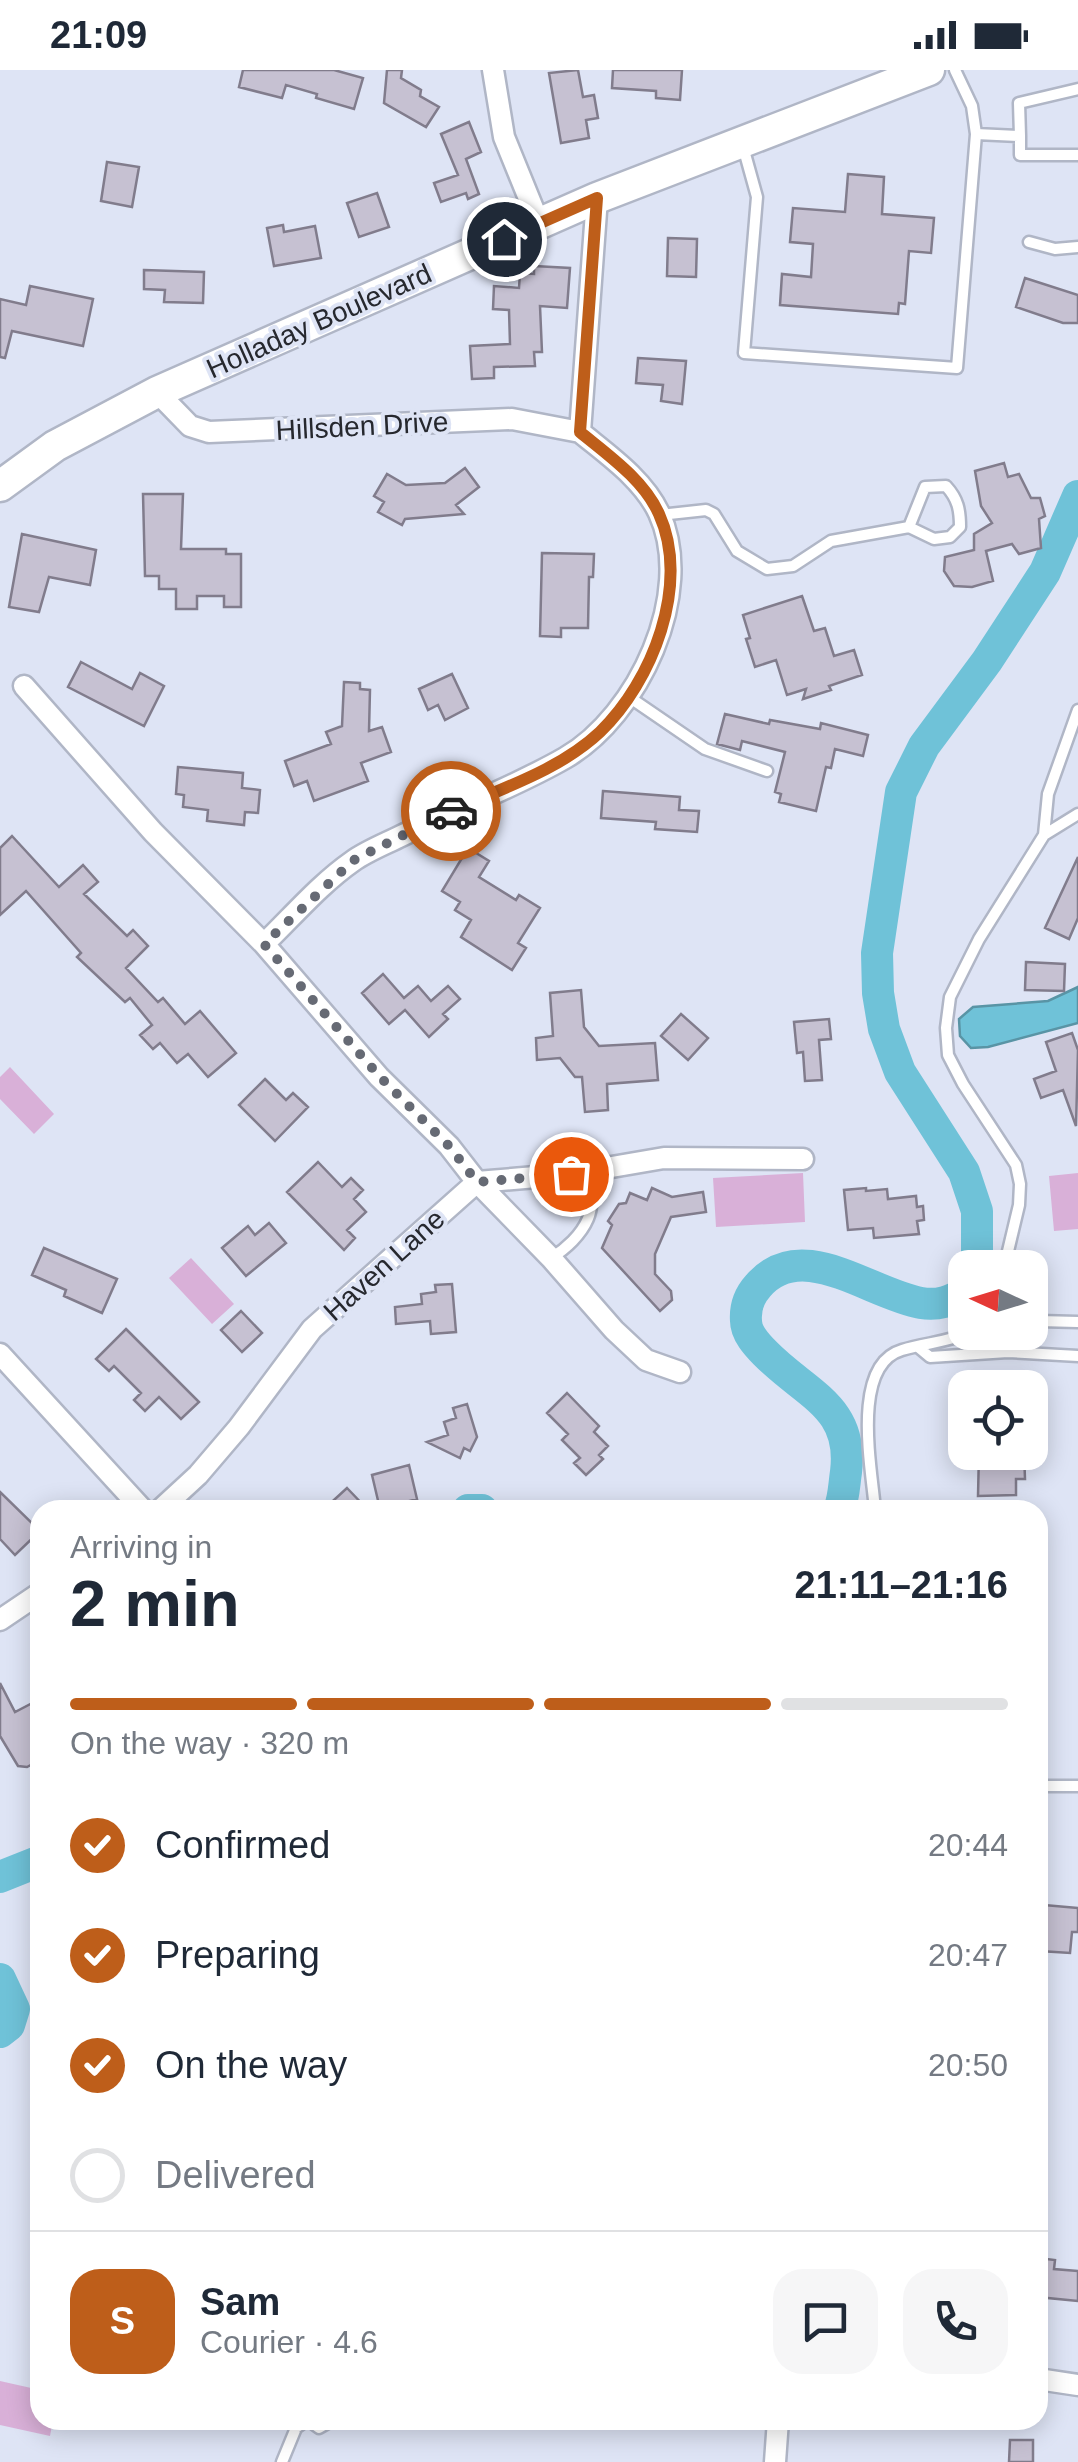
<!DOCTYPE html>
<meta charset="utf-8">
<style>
:root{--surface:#fff;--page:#f6f6f7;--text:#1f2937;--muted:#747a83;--line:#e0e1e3;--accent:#be5e1a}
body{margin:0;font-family:Helvetica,sans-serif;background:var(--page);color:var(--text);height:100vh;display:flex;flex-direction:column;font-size:38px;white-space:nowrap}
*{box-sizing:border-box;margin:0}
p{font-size:32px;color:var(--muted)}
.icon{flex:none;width:55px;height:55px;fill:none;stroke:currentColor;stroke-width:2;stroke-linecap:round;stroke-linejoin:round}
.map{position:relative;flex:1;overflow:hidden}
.details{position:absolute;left:30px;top:1430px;width:1018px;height:930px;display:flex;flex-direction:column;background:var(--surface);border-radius:30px;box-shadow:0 5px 25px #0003}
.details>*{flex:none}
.needle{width:65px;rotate:274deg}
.fabs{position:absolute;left:948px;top:1180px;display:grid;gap:20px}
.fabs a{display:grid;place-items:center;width:100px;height:100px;border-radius:20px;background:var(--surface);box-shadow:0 5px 25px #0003;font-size:50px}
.pin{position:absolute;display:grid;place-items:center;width:85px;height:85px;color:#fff;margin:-42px;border:5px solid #fff;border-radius:50%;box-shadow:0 2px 10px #0007}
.courier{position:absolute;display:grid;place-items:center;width:100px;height:100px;margin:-50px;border:8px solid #be5e1a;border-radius:50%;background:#fff;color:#222;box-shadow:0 2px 12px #0007}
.summary em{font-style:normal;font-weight:600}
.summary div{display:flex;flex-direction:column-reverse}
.summary{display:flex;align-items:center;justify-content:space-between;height:170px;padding:0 40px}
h1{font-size:65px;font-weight:600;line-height:75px}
.bar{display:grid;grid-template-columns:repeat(4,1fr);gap:15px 10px;align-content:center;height:120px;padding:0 40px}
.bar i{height:12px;border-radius:8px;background:var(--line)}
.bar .selected{background:var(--accent)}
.bar p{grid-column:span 4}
.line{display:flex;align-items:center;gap:25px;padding:0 40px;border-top:2px solid var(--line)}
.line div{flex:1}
.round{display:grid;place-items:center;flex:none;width:105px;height:105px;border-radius:30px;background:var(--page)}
ol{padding:0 40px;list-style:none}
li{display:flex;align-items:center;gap:30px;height:110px}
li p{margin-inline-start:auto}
li .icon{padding:10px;border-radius:50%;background:var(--accent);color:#fff;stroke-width:4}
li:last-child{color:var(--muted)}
li i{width:55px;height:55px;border:5px solid var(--line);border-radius:50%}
.status{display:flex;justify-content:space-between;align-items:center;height:70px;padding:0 50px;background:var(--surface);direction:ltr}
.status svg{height:28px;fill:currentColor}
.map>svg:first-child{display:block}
.green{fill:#d9b0d8}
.water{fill:#6fc2d8;stroke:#5994a5;stroke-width:2.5}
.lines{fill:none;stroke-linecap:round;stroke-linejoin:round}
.river{stroke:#6fc2d8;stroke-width:32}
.building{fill:#c6c1d2;stroke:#817c8c;stroke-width:2.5}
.lane-casing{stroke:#b0b6c6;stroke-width:15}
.street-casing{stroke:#b0b6c6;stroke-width:25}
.secondary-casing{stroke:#b0b6c6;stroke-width:35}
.lane{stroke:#fff;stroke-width:10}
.street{stroke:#fff;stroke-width:20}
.secondary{stroke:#fff;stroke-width:30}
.done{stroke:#666a74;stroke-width:10;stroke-dasharray:0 18}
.route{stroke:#be5e1a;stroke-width:12}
.labels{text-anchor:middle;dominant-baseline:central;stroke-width:8;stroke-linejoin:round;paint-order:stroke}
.street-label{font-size:28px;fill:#26282e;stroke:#dee4f5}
</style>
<div class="status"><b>21:09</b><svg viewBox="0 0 49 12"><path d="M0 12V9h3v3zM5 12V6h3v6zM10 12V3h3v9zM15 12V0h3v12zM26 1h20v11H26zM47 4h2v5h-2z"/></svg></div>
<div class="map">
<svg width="1078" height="2392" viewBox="0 0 1078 2392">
<rect width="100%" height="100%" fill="#dee4f5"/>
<path class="green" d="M10,997L54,1044L34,1064L0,1029V1007Z
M803,1103L805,1152L716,1157L713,1108Z
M1078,1103V1159L1054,1161L1049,1106Z
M191,1188L234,1234L212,1254L169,1208Z
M0,2311L40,2320V2350H53L50,2366L0,2355Z"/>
<path class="water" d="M1078,917V953L988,977L971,978L960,966L959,949L973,937L1048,931Z"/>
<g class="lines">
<path class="river" d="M977,1198V1141L964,1102L900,1002L884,959L878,923L877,883L901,722L924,676L987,591L1045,502L1078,426
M468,1440H482
M839,1440C844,1428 844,1415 846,1402C854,1336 806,1325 765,1283C757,1275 746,1263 746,1251C745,1238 749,1226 758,1216C801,1165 870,1224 921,1233C938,1236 951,1231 965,1223
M0,1807L40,1791
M0,1909L14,1939L9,1955L0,1962"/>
</g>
<path class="building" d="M243,0H334L363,8L354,39L316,28L317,24L286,15L282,28L239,17Z
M387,0H402L401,8L421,20L420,26L439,37L426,57L384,33Z
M578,0L583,27L594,25L598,48L586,50L589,68L561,73L549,3Z
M613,0H682L680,30L656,28V21L612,18Z
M469,52L481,82L466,89L479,124L468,129L466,123L441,132L434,113L458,105L441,64Z
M107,92L139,97L132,137L101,131Z
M848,104L884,107L882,144L934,148L931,183L909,181L905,234L899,233L898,244L780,235L782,204L811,207L813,174L790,172L793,138L845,142Z
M377,123L389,157L359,167L347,133Z
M283,155L284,162L315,156L321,188L274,196L267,158Z
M668,168L697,169L696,207L667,206Z
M534,196L570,198L567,238L540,236L542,282H534L535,296L494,297V308L472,309L470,276L510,274L509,240L493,239L494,216L519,218L520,203L534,204Z
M144,200L204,202L203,233L164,232L165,220L144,219Z
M1025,208L1078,225V253H1063L1016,237Z
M30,216L93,229L83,276L12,261L5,288L0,287V229L26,235Z
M638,288L686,291L682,334L661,331L663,315L636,313Z
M1004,393L1008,407L1019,404L1031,428H1040L1045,446L1039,449L1041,478L1019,484L1012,474L986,481L993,511L972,517L954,516L944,501L945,487L974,480V464L992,453L981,436L975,401Z
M465,398L479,417L456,435L464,444L405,449L402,455L378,442L384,432L374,426L387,404L406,415L445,413Z
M143,424H183L181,479H226V484H241V537H224V526H197V539H176V519H159V506H145Z
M22,464L96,480L90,515L49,507L39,542L9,537Z
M542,483L594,484L593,507H589L588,558H561V567L540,566Z
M802,526L814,561L825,558L834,586L854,580L862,605L829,616L831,620L803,629L806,619L787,625L776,590L755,597L746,569L750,568L743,545Z
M81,592L132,619L140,603L164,616L144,656L68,617Z
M452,604L468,638L445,650L438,635L428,640L419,619Z
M344,612L360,613V619L370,620L369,661L382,657L391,682L361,693L368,711L314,731L307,711L294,716L285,691L331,674L326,662L342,656Z
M725,644L769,654L770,650L820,659L821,653L868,665L863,686L835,679L831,698L826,697L816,741L779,732L781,724L775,722L785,682L742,671L740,680L717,674Z
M178,697L243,703L242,718L260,720L258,743L245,742L244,755L207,751L208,740L183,737L184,725L176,724Z
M603,721L680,727L679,740L699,741L697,762L655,759L656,752L601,748Z
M12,766L59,817L83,795L98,812L84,824L127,866L133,860L148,876L126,898L158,932L163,928L185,954L200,941L236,983L208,1007L188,984L177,993L160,973L153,979L140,965L152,955L130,928L125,932L77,887L81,883L26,821L0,845V778Z
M468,778L489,791L479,807L516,830L519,825L540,838L518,873L526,878L512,900L461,867L471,850L455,840L460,832L442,821Z
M1078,787V848L1069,869L1045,858Z
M1026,892L1065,894L1064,921L1025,920Z
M383,904L404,928L418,916L431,931L448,916L460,929L443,944L448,949L429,967L405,940L389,954L362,923Z
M581,920L584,957L599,976L655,973L658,1010L607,1014L608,1040L585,1042L582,1007H575L560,988L537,990L536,968L553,966L550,923Z
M681,944L708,968L688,990L661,966Z
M829,949L831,969L819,970L822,1010L805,1011L803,982L797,983L794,952Z
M1072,963L1078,980L1076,1056L1063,1020L1041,1028L1034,1009L1056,1001L1046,972Z
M265,1009L286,1030L293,1023L308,1037L275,1071L239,1035Z
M318,1092L342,1117L351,1108L363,1120L354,1129L366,1142L347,1160L355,1168L344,1180L287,1122Z
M652,1118L672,1127L703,1122L706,1142L671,1147L655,1184V1204L671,1221L672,1230L660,1241L602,1178L612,1155L608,1151L619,1134L626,1133L630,1123L647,1130Z
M866,1118V1121L887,1119L888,1129L916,1126L917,1137L923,1136L924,1150L917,1151L919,1164L874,1168L873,1158L848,1160L844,1120Z
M269,1153L286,1173L246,1206L222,1178L248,1156L255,1165Z
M44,1178L117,1209L102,1243L64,1226L66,1220L32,1205Z
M452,1214L456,1262L431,1264L430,1251L396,1254L395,1237L422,1234L421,1224L436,1222L435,1215Z
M241,1241L262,1263L242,1282L221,1260Z
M126,1259L199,1332L181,1349L159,1327L145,1341L134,1330L141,1323L114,1296L109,1301L96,1289Z
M567,1323L599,1356L594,1362L608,1376L599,1385L603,1389L586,1405L574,1393L580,1388L562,1370L568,1364L547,1343Z
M467,1334L477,1367L470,1381L464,1378L460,1388L427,1372L448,1365L444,1352L456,1348L453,1338Z
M979,1382H1024L1025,1409H1016V1425L978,1426Z
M409,1395L417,1429L380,1439L372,1405Z
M347,1418L368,1440H323Z
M0,1422L40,1461L15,1485L0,1469Z
M0,1613L15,1642L40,1629V1690L27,1697L18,1696L0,1666Z
M1044,1835L1078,1838V1862H1072L1070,1883L1040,1881Z
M1038,2188L1055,2190L1054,2199L1078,2201V2231L1038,2227Z
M1010,2370H1033V2392H1009Z"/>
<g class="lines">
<g class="lane-casing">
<path id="lane" d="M976,64L1020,66L1019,33L1078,19
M1020,66V85H1078
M742,73L757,127L744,283L957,298L976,64L972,36L955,0
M1029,172L1055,179L1078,177
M660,445L706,440L714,444L737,481L767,499L793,496L831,471L909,457L934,469L950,467L960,457C960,440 958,429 946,416L925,417L909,457
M629,627L705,679L767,701
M1044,765L1078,744
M551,1188C581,1170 612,1130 572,1105
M1004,1198L1019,1135L1020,1114L1016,1095L963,1014L948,985L946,958L950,927L979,869L1044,765L1048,724L1078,640
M1030,1260L1039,1251L1078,1252
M918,1277L930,1287L1008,1282L1027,1262
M1008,1282L1078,1286
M875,1440C872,1400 850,1295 902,1280C925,1273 948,1272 971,1262
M1038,1716H1078
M308,2350L319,2358L333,2350
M282,2392L296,2358L307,2350"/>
</g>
<g class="street-casing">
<path id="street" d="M493,0L504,67L539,153
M157,322L190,356L209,362L512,349L580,362
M24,616L153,762L264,874L379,1007L449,1076L477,1112L551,1188L614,1260L646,1290L680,1302
M264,874C293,846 320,814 353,791C367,781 385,774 401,766C455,739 513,718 565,688C638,646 696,523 659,443C643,409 608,385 580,362L597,128
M0,1284L143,1440
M160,1440L198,1405L239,1357L312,1259L477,1112L571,1104L664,1088L803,1089
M0,1550L40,1523
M1038,2309L1078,2315
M775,2392L778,2350"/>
</g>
<g class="secondary-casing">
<path id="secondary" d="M0,416L55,376L157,322L597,128L929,0"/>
</g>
<use href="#lane" class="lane"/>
<use href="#street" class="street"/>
<use href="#secondary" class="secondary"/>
</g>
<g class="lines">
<path class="done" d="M451,741L354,790L264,874L380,1007L449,1076L477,1112L571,1104"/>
<path class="route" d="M451,741C500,719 560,700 600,662C652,612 691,514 659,444C644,410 608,385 580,362L597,128L504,169"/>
</g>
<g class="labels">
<g class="street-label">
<text transform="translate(319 251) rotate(-24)">Holladay Boulevard</text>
<text transform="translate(362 356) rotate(-3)">Hillsden Drive</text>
<text transform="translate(384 1195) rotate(-42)">Haven Lane</text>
</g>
</g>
</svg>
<div class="fabs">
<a><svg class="needle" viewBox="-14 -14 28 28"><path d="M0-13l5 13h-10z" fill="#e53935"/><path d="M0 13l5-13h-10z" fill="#747a83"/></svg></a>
<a><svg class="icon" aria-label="locate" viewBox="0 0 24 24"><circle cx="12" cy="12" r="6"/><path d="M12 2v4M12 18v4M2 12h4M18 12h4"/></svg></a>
</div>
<div class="pin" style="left:571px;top:1104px;background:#ea580c"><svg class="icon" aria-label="bag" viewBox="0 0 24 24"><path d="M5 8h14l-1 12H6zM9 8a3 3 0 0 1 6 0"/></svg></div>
<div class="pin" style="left:504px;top:169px;background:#1f2937"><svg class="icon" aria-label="home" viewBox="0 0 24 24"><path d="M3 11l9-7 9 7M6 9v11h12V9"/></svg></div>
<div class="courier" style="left:451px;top:741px"><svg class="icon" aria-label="car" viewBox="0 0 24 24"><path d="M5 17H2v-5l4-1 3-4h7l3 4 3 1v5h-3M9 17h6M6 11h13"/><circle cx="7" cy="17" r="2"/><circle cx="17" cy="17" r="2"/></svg></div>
<section class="details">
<div class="summary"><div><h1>2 min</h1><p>Arriving in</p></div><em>21:11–21:16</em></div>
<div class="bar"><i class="selected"></i><i class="selected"></i><i class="selected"></i><i></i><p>On the way · 320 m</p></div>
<ol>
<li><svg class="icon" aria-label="check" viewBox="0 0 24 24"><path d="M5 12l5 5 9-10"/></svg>Confirmed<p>20:44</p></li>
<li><svg class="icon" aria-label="check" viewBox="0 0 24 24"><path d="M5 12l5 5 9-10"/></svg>Preparing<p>20:47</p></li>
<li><svg class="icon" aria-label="check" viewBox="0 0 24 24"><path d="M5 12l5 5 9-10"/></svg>On the way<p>20:50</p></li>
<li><i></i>Delivered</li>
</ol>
<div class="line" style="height:180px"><b class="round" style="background:var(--accent);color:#fff">S</b><div><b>Sam</b><p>Courier · 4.6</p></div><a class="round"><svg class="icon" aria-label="chat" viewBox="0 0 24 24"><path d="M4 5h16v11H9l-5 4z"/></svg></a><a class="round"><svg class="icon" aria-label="phone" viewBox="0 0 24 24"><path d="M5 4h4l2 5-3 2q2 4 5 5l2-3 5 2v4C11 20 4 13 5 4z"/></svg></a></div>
</section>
</div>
